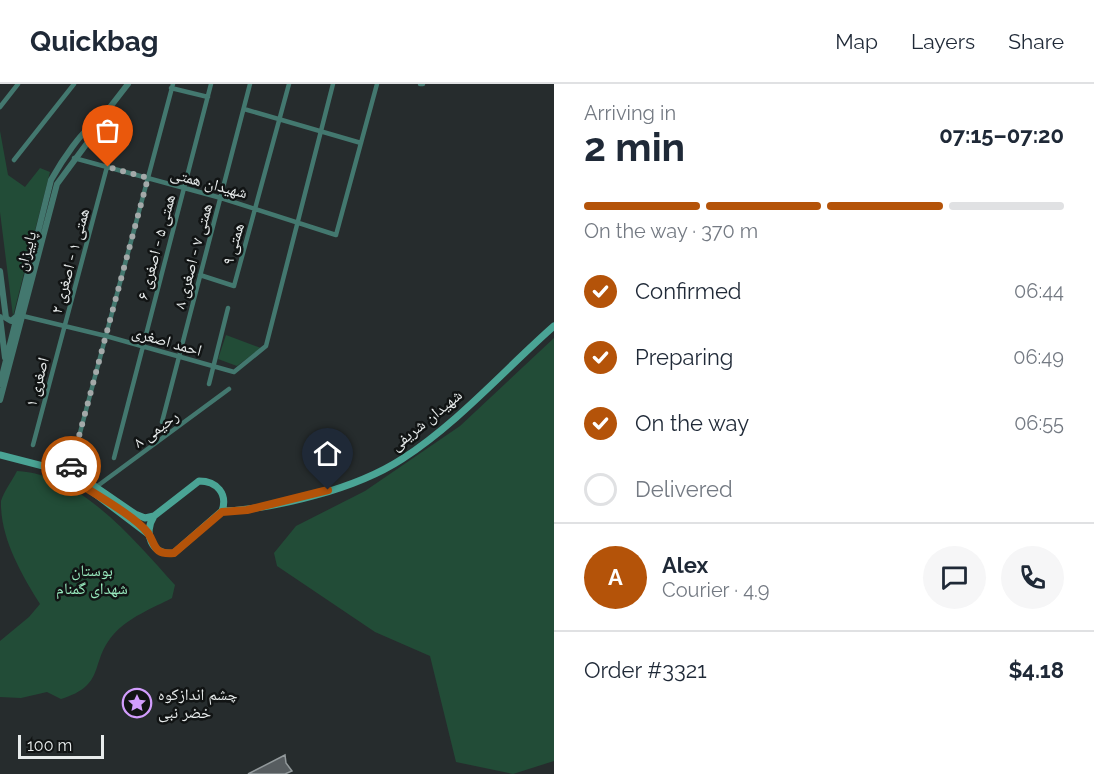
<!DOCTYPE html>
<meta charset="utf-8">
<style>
:root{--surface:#fff;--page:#f6f6f7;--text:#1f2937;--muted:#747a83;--line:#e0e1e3;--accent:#b45309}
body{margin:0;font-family:Raleway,"Noto Naskh Arabic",sans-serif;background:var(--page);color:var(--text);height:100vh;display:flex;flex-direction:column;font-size:22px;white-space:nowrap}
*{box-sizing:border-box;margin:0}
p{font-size:20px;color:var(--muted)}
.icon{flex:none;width:33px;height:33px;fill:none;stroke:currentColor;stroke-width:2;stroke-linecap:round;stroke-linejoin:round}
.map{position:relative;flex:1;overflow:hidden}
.details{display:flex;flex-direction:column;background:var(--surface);width:540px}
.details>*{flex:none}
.scale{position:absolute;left:18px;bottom:15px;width:86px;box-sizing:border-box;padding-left:6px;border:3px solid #e8ecec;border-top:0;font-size:16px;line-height:21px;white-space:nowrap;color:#e8ecec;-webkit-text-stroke:4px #111414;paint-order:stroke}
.pin{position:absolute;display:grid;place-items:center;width:51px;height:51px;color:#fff;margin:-62px -26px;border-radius:50% 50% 50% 0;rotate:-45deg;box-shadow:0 0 6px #0007}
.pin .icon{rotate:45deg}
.courier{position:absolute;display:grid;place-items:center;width:60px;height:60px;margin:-30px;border:4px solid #b45309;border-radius:50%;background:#fff;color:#222;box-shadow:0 2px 8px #0007}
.head em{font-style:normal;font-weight:700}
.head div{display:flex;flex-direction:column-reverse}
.head{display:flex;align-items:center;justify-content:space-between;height:102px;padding:0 30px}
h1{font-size:39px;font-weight:700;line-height:45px}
.bar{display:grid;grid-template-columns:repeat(4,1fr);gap:9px 6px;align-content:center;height:72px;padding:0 30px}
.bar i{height:8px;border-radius:4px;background:var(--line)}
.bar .active{background:var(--accent)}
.bar p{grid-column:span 4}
.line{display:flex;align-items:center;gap:15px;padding:0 30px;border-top:2px solid var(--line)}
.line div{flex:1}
.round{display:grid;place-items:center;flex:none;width:63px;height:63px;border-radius:32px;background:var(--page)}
ol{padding:0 30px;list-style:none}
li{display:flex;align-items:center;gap:18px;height:66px}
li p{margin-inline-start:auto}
li .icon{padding:6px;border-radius:50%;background:var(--accent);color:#fff;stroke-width:4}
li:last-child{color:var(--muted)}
li i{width:33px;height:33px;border:3px solid var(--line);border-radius:50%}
header{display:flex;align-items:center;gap:36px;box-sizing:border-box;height:84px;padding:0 30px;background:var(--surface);border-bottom:2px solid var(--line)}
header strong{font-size:28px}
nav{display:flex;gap:33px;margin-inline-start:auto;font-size:21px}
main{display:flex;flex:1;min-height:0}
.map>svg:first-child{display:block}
.green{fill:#224c37}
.building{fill:#575d60;stroke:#92999b;stroke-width:1.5}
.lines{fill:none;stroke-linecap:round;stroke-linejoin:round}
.minor{stroke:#43786f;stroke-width:4.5}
.tertiary{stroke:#43786f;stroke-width:6}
.secondary{stroke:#4aa495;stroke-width:7}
.done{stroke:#a4a9a9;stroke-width:6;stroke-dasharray:0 10.8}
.route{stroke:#b45309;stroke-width:8}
.labels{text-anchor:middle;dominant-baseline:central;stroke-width:5;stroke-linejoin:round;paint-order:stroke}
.street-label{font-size:16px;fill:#e8ecec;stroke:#111414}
.park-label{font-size:16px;fill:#99ebbf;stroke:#111414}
.poi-label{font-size:16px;fill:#e8ecec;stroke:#111414;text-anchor:start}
</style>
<header>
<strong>Quickbag</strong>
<nav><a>Map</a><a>Layers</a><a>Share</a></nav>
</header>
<main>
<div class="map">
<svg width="554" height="690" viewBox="0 0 554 690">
<rect width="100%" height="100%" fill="#262c2d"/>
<path class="green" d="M0,47L8,91L25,103L40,84L50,88L13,232L0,128Z
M226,251L261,264L237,282L218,275Z
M554,254V677L513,690L456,678L430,572L375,548L277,482L274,469L296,442L365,407L460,342Z
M17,387C81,390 135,457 175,501L172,514C153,524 127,534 113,551C89,579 107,601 61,615L47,608L21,614L0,613V557L29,533L40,520C22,491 0,454 1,417C4,407 12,397 17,387Z"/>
<path class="building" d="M285,671L286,679L292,687L285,690H248Z"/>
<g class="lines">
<path class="minor" d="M420,0H423
M171,4L208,13
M0,23L18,0
M244,25L361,59
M74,74L221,114L336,151L377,0
M14,76L74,0
M200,191L234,202L289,0
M23,232L106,252L234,288L266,262L333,0
M209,300L228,224
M162,338L250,0
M33,361L120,34L110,24
M114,374L211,0
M69,390L173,0
M96,403L229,305"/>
<path class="tertiary" d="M0,187L6,234L11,237L17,232
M0,233L5,274
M0,300L51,96C60,80 83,43 100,36
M0,316L57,100L99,43L100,36L128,0"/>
<path class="secondary" d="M0,371L78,391L135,430L145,434L154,432
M69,390L148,450
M199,397C217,397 228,410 222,427L174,469C151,472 143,449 154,432Z
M222,427C276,425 356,405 402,375C458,339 504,286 554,242"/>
</g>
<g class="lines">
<path class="done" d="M71,382L148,94L108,83"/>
<path class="route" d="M71,382L69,390L75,397C93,409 135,432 148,449C156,461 153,471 174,469L222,428L247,426L328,406"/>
</g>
<defs>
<g id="sight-ring" transform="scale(1.5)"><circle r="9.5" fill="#111414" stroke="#d29dfd" stroke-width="1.5"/><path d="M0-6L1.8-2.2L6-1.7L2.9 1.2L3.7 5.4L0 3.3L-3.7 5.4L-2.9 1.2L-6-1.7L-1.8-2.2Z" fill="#d29dfd"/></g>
</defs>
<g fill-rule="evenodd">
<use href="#sight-ring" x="137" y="619"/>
</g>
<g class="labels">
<g class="street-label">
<text transform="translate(209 99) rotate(15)">شهیدان همتی</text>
<text transform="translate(233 160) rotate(-74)">همتی ۹</text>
<text transform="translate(156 163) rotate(-75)">همتی ۵ - اصغری ۶</text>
<text transform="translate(26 167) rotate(-75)">پاییزان</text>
<text transform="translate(193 172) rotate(-75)">همتی ۷ - اصغری ۸</text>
<text transform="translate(70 177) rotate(-75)">همتی ۱ - اصغری ۲</text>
<text transform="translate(167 257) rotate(16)">احمد اصغری</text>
<text transform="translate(37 298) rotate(-75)">اصغری ۱</text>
<text transform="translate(426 336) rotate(-39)">شهیدان شریفی</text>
<text transform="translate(156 345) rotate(-36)">رحیمی ۸</text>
</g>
<g class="park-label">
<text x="92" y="486">بوستان<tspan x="92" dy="18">شهدای گمنام</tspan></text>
</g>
<g class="poi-label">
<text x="158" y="610">چشم اندازکوه<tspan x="158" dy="18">خضر نبی</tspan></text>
</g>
</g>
</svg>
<div class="scale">100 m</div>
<div class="pin" style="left:108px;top:83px;background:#ea580c"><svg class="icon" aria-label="bag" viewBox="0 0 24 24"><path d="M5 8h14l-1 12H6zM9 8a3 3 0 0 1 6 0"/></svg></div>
<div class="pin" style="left:328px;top:406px;background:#1f2937"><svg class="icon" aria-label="home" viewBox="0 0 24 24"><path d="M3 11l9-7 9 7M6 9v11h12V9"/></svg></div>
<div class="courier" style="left:71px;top:382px"><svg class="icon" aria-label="car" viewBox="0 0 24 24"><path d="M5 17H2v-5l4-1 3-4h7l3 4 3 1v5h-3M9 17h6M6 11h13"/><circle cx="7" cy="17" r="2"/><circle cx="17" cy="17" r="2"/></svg></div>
</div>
<section class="details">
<div class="head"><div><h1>2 min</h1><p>Arriving in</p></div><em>07:15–07:20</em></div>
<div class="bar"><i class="active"></i><i class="active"></i><i class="active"></i><i></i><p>On the way · 370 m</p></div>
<ol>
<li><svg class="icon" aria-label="check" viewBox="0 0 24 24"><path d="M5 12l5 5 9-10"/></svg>Confirmed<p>06:44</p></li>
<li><svg class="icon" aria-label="check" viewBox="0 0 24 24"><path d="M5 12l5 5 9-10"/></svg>Preparing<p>06:49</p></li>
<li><svg class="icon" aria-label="check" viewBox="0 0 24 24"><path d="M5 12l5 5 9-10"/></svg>On the way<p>06:55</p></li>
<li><i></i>Delivered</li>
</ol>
<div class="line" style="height:108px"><b class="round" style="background:var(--accent);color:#fff">A</b><div><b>Alex</b><p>Courier · 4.9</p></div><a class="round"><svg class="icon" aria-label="chat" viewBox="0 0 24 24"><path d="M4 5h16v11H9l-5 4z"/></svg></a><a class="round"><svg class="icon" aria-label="phone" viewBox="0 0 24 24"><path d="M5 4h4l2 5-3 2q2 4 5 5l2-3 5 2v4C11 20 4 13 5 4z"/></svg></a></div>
<div class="line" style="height:78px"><div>Order #3321</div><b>$4.18</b></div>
</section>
</main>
